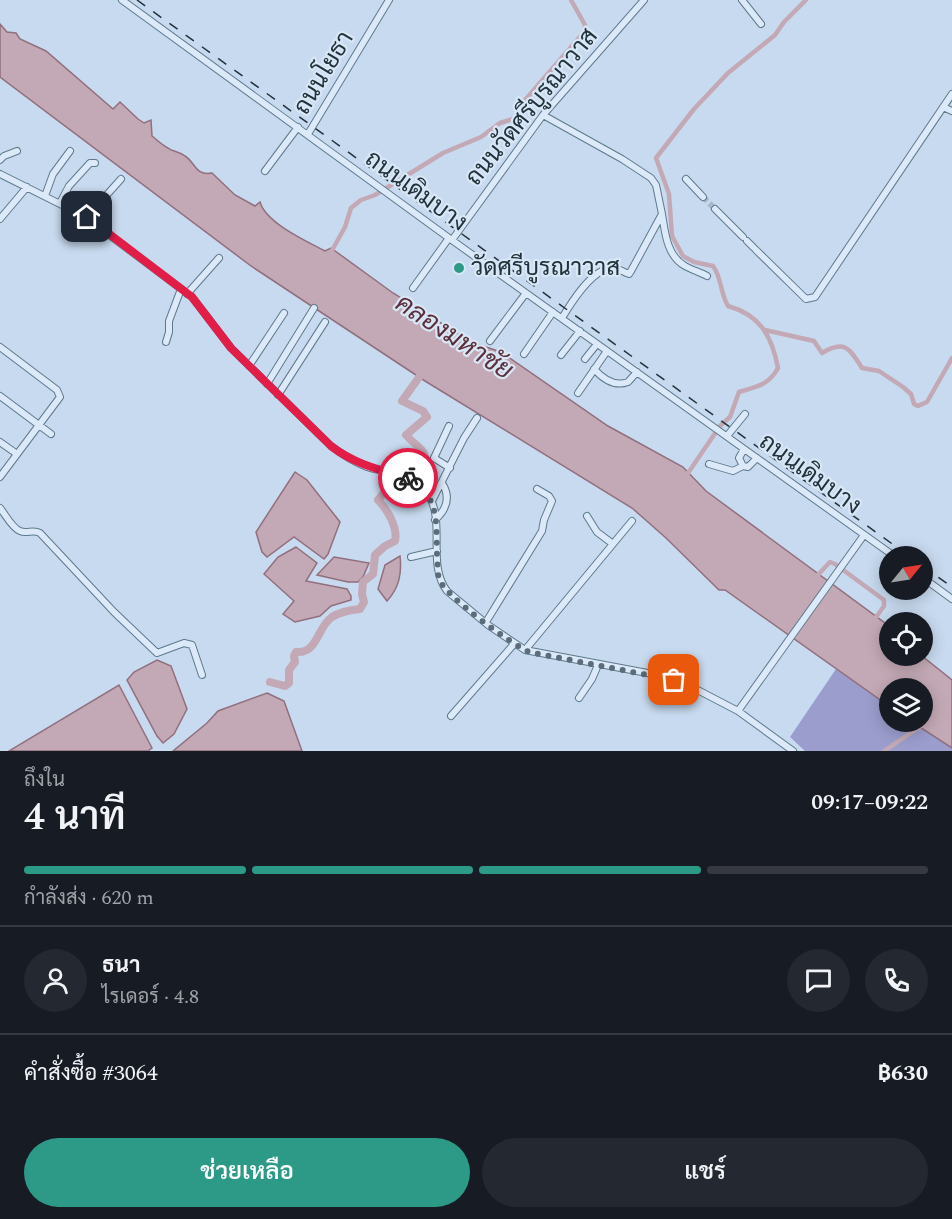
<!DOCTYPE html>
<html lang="th">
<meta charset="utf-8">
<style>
:root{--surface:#171b24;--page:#242831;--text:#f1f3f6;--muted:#9ea1a6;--line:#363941;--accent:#2c9a87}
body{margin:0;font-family:Spectral,Sarabun,serif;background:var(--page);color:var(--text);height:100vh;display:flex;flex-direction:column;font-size:22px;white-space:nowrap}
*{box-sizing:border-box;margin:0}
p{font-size:20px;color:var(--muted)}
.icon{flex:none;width:33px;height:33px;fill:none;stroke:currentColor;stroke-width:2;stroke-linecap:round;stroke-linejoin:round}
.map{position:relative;height:751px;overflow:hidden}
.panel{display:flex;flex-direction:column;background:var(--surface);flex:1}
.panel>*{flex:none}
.needle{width:39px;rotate:60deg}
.tools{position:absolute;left:879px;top:546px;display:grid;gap:12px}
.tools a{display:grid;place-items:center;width:54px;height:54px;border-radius:50%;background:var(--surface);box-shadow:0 3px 15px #0003;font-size:30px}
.pin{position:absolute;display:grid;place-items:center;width:51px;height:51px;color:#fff;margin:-26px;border-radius:12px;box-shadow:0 3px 9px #0006}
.courier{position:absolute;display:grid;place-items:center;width:60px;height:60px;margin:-30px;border:4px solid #e11d48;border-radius:50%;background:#fff;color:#222;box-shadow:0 2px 8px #0007}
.summary em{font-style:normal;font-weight:600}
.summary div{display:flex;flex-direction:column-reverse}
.summary{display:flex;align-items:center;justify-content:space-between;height:102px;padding:0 24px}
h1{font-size:39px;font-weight:600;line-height:45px}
.bar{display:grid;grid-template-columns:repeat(4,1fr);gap:9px 6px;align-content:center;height:72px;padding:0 24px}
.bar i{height:8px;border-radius:4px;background:var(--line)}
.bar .on{background:var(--accent)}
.bar p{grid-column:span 4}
.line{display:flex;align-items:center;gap:15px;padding:0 24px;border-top:2px solid var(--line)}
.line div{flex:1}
.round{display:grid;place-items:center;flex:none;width:63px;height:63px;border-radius:32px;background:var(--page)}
.cta{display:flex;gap:12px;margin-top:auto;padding:12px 24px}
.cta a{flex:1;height:69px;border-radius:36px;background:var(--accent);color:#fff;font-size:24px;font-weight:600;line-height:69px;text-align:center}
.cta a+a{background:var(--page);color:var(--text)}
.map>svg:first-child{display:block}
.green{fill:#9b9ecd}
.water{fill:#c3a9b5;stroke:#926f7e;stroke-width:1.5}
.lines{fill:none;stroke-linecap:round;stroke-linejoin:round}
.canal{stroke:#c3a9b5;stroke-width:4.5}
.river{stroke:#c3a9b5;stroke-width:8}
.minor-tunnel{stroke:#a6b9cb;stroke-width:6;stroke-dasharray:6 3;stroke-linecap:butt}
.minor-casing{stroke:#5d7a8b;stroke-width:8}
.minor{stroke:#dce9f9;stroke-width:6}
.rail{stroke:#20333b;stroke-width:1.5;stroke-dasharray:10 10;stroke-linecap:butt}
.done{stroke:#5b6d7a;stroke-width:6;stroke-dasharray:0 10.8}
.route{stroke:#e11d48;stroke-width:8}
.poi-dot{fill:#2c9a87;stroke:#d8e6f6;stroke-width:2}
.labels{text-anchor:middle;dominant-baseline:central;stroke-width:4.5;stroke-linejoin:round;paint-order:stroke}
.street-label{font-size:24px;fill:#20333b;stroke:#d8e6f6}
.poi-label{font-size:24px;fill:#20333b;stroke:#d8e6f6;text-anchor:start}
.water-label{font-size:26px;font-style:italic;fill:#5b303a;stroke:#d8e6f6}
</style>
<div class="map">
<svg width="952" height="751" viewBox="0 0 952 751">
<rect width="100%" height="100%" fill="#c8daef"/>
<path class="green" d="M836,669L889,706L890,722H912L952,748V751H805L790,737Z"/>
<path class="water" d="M0,24L7,32L16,33L20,39L46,51L113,109L120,102L138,119L144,123L151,120L152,136C157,140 162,145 168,148C173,152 179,151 185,156C196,163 195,176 212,173L235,195L255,206L260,202C266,223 306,241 325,251L331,248L393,293L471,342L501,352L608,426L683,467L706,491L889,626L890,656H922L952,680V748L912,722H922V688H890L889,706L725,590H719L666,538L632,508L425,381L251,266L0,77Z
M295,472L307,480L340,522L328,554L324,559L294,537L267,557L262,552L256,532Z
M296,547L317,563L306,581L347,589L351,596V600L331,606L320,616L295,622L283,614L294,601L264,574L278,557Z
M400,556C402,574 399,588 387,601L378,589L385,565Z
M334,557L369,563L363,577L358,582H348L317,575Z
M157,660L171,666L187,709L174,734L163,743L157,736L127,680L134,672Z
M119,685L152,748L148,751H9Z
M267,693L284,701L302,751H173L207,723L218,711Z"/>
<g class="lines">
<path class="canal" d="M330,254L345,227L351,208L361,200L375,195L443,153L481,137L500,123L516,118L519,107L585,31V25L571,0
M765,330L814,341L822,353C845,339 850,349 862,368L879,371L903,387L911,394L914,404L918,406L927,402L952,358
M686,476L720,426L730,417L739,392C756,387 769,385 778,368C772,336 760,315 728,306C720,293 722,278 713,266L694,262L683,256L672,236L669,194L656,158L694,109L728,73L775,35L784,22L806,0
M815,578L830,562L835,564L884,600V606L874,620
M884,751L924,724"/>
<path class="river" d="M270,682L285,686L289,683V670L295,662L294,656L296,652C318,654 317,627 332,617C340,612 350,610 360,609L364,602L362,594L363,582L373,574L375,555L385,546L395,541C398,527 387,509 378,500L383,494L396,493L401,486L409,484L425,471C428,447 419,450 406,435L427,417L423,411L402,401L425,369"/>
<path class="minor-tunnel" d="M703,197L715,209"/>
<g class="minor-casing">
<path id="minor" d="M122,0L449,238L894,556
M742,0L761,24
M943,107L952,111
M543,115L622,159L651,178L656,185L662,214L631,271L629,274C623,272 617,267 611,268C591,270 571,303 562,318
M308,134L389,0
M0,160L4,156L17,151
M265,171L298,127
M0,174L84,216L192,297L231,348L331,446C343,455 354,462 367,467C386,473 410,474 424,489C449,517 425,562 447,591L488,625L525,650L658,675L688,685L738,711L793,751
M686,179L703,197
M45,196L53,174L70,151
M60,203L69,186L90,163H95
M715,209L743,237
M662,214C665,233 667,256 685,266C692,270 700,272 707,276
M87,217L121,179
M0,219L27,187
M452,240L543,115L644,0
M747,241L754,248
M756,250L806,299L815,297L952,94
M413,288L449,238
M187,294L219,258
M490,341L526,293
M166,342L169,332V321L181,289
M0,347L57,390L60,397L0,477
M524,354L553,312
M561,355L580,331
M585,359L597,344
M249,366L284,313
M594,369C603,379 615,387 628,382L637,372
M267,384L314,308
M578,393L607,351
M278,395L325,322
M0,396L51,434
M449,426L434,458L450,468
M727,436L745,414
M0,442L17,454
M744,449L739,458L743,466L748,467L757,458
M709,464L733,471L743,466
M432,501L464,438L477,418
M0,508C5,514 12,528 20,531C27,534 33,529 40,533L114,612L157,653L184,643L192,645L202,675
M587,516L597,532L613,544
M435,520C447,509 451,497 442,483
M411,557L437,551
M922,577L952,599
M486,622L542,531L544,520L552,501L549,496L537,489
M525,650L632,521
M579,698L592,679L598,665
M738,711L864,535
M451,716L514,644"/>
</g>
<use href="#minor" class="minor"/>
<path class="rail" d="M137,0L909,556
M922,566L952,587"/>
</g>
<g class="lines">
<path class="done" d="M408,478C440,495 436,523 437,555C438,563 437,571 439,579C446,597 510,643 529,652L674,680"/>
<path class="route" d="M87,217L192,297L231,348L331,446C354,464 380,470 408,478"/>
</g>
<circle class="poi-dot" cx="459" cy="268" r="6"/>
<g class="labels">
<g class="street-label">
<text transform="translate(324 73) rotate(-59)">ถนนโยธา</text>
<text transform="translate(532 107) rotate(-51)">ถนนวัดศรีบูรณาวาส</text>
<text transform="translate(416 191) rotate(36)">ถนนเดิมบาง</text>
<text transform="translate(810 474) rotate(36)">ถนนเดิมบาง</text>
</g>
<g class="poi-label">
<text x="471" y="268">วัดศรีบูรณาวาส</text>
</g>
<g class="water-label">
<text transform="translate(454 337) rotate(33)">คลองมหาชัย</text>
</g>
</g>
</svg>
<div class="tools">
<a><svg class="needle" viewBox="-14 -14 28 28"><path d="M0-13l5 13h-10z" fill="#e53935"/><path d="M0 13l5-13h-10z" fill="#9ea1a6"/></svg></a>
<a><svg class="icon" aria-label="locate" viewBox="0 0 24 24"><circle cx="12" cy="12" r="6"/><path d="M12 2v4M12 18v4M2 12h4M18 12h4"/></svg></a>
<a><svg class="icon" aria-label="layers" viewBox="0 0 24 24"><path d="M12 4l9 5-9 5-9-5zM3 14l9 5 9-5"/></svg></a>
</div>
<div class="pin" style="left:674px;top:680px;background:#ea580c"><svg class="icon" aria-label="bag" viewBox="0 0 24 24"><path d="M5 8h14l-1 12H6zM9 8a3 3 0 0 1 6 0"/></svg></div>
<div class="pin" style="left:87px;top:217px;background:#1f2937"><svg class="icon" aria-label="home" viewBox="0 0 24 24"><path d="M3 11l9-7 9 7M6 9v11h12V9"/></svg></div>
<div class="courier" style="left:408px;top:478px"><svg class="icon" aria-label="bike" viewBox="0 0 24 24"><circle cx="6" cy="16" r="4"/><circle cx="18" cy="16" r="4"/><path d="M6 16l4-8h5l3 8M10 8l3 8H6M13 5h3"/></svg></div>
</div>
<section class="panel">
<div class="summary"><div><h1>4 นาที</h1><p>ถึงใน</p></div><em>09:17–09:22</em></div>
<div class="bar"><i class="on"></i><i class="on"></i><i class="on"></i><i></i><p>กำลังส่ง · 620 m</p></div>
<div class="line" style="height:108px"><a class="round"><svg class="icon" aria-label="person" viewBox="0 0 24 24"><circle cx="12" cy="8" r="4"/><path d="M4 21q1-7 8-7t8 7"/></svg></a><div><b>ธนา</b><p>ไรเดอร์ · 4.8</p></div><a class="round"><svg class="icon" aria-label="chat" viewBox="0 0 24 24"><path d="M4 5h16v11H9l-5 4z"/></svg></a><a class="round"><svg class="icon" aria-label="phone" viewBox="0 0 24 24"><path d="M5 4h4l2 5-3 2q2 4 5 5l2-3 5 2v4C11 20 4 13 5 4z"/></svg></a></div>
<div class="line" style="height:78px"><div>คำสั่งซื้อ #3064</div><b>฿630</b></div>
<div class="cta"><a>ช่วยเหลือ</a><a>แชร์</a></div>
</section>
